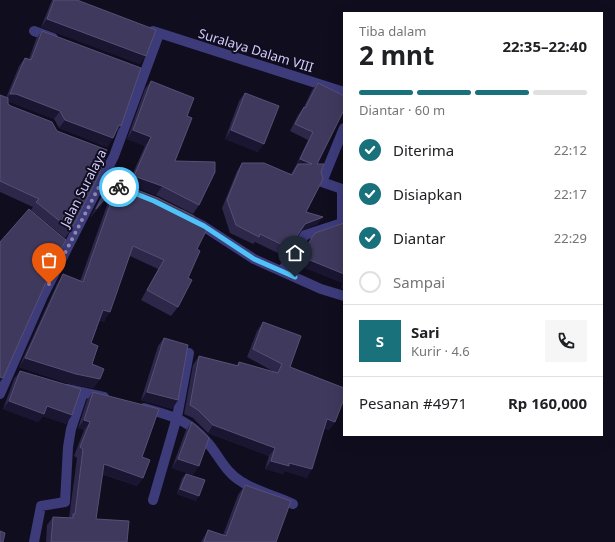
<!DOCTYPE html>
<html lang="id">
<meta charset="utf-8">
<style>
:root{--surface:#fff;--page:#f6f6f6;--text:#202124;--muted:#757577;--line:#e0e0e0;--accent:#18717b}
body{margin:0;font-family:"Noto Sans",sans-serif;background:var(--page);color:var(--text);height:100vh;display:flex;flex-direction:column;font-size:15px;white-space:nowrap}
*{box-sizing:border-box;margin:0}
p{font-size:13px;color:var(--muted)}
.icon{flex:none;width:22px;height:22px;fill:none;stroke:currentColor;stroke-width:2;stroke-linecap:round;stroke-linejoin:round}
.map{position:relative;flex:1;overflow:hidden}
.drawer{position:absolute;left:343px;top:12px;width:260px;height:424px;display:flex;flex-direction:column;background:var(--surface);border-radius:0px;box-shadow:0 4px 16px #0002}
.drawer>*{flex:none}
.pin{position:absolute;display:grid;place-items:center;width:34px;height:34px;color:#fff;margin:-41px -17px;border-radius:50% 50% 50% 0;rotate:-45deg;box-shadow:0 0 4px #0007}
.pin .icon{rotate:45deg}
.courier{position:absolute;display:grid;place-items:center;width:40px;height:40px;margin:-20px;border:3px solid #4fc3f7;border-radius:50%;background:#fff;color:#222;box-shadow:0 1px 5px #0007}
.head em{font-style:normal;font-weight:700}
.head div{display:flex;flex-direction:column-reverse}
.head{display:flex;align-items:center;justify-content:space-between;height:68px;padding:0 16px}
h1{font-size:26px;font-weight:700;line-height:30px}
.bar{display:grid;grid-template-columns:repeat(4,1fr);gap:6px 4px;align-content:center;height:48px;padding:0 16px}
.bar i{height:5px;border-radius:3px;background:var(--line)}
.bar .on{background:var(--accent)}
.bar p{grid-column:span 4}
.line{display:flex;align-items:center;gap:10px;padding:0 16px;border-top:1px solid var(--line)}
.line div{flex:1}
.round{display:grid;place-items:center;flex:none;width:42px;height:42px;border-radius:0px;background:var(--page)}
ol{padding:0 16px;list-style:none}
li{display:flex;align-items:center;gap:12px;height:44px}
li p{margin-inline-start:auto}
li .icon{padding:4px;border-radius:50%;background:var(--accent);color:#fff;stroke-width:4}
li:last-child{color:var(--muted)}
li i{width:22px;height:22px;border:2px solid var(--line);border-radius:50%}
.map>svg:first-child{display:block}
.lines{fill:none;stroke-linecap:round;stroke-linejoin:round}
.minor{stroke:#3d3b7a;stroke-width:10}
.wall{fill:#2d274a}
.shaded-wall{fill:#1a1531}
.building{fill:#3f395d;stroke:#565076}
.done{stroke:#8e8aae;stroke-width:4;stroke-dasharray:0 7.2}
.route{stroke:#4fc3f7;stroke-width:5}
.labels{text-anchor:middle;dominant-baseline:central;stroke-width:4;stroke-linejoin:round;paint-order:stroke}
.street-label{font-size:13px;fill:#d2cdfc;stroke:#100d1e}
</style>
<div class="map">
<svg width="615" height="542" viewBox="0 0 615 542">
<rect width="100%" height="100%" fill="#100d1e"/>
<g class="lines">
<path class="minor" d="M34,31L53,38
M153,31L344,92
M180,214L203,226L254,259L321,289L344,296
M282,271L305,235L342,223V189L322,182L344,128
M67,389L104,397
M0,394L43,296L114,156L159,34
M144,408C172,416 188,419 208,443C219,456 226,473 242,482C257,492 277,496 293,504
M153,500L177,417L189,353
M34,542L41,506L65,502L68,447L71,429L83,393"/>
</g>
<path class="wall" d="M52,0H77L140,64L41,27Z
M42,31L115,134L107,147L59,128L54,119L10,102H8L71,230L65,238L31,210L33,207L0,192V96L6,98L19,66L25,58L29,59L36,39Z
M151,81L187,116L175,161L199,205L193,214L156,195L128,184L145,146L127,139L145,89Z
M318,83L317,164L306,212L323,217L317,224L300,231L284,256L255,242L253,244L230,233L222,208L237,171L242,163L291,174L295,167L308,140L290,131L298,115L304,107L312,90Z
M245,93L258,152L225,139L239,101Z
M111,180L191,222L197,249L178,307L171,316L141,300L158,269L130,256L104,322L99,320L91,343L94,388L70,384L19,367L57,284L63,274L80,281L111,194L90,218L105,189Z
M344,223V289L341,288L343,283L295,264L315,233Z
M263,322L290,367L335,422L329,430L324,428L307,478L285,471L283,474L265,469L269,456L208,433L193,418L184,414L193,365L199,356L237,365L239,362L276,373L247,357L257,331Z
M164,338L178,400L172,409L141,400L158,346Z
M20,371L72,415L66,424L43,416L38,422L3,409L14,379Z
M93,392L142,457L143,478L137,486L102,474L96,519L127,542H46L47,525L53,517L69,518L77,458L74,456L84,430L78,428L87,400Z
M192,422L193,475L172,468L186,430Z
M186,474L196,501L177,494L182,478Z
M245,485L276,542H201L208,530L223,535L238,495Z"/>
<path class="shaded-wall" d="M47,19L146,56L140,64L41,27Z
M10,94H16L60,111L54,119L10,102L5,103Z
M65,120L113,138L107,147L59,128Z
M119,125L121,126L115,134Z
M133,130L151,137L145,146L127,139Z
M231,130L264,144L258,152L225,139Z
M300,159L312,164H298L295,167Z
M134,176L162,186L156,195L128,184Z
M117,185L111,194L90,218L96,209Z
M323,217L317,224L300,231L305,224Z
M61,249L54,260L39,277L46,267Z
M300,256L344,274V282L343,283L295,264Z
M344,284V289L341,288Z
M103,310L110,312L104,322L97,319Z
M25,358L100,379L94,388L70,384L19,367Z
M0,377L3,378L0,382Z
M147,392L178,400L172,409L141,400Z
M9,401L47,406L72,415L66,424L43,416L38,422L3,409Z
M327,419L335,422L329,430L321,427Z
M84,420L90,422L84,430L78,428Z
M213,425L275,448L269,456L208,433Z
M178,459L199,466L193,475L172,468Z
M271,461L289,463L312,469L307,478L285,471L283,474L265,469Z
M104,464L143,478L137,486L98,472Z
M180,489L199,496L196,501L177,494Z"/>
<path class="building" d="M54,0H77L156,30L146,56L47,19Z
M42,31L141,68L121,126L119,125L113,138L65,120L60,111L16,94H10L25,58L31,60Z
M151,81L194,98L187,116L192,118L175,161L215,162V172L199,205L162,186L134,176L151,137L133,130Z
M318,83L344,96V110L317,164H324L321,172L323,179L306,212L323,217L305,224L289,248L260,234L259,237L236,225L227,200L242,163H264L292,175L298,164H312L300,159L313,132L295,124L304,107L305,108Z
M245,93L279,106L264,144L231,130Z
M0,95L8,98V104L11,106L52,122L57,131L107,150L99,175L71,230L36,202L39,199L0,181Z
M111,180L158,198L194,216L191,222L207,229L197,249L200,251L188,278L192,280L178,307L147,290L164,260L133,246L110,312L103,310L91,343L98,346L92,364L104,369L100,379L76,374L25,358L63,274L83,282L117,185L96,209Z
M29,209L66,240L61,249L46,267L52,269L3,378L0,377V242Z
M344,223V274L300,256L315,233Z
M263,322L301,336L290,367L344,388V399L335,422L327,419L312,469L289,463V466L271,461L275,448L213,425L198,410L190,405L199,356L238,366L239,362L278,373L282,364L253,349Z
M164,338L188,345L178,400L147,392Z
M20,371L81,389L72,415L47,406L44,414L9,401Z
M93,392L159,409L142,457L150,460L143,478L104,464L96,519L129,521L127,542H51L53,517L73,518V514H75L83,449L80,447L90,422L84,420Z
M192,422L209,438L199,466L178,459Z
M186,474L205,480L199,496L180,489Z
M245,485L291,501L276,542H204L208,530L226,536Z
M0,531L5,533L3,542H0Z"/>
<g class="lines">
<path class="done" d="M49,284L102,181L119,187"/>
<path class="route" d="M119,187L154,201L204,226L254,259L295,277"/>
</g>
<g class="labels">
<g class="street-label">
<text transform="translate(256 50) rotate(17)">Suralaya Dalam VIII</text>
<text transform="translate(83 188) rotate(-63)">Jalan Suralaya</text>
</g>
</g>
</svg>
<div class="pin" style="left:49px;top:284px;background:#ea580c"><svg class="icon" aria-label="bag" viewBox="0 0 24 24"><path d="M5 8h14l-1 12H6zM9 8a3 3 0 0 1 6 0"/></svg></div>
<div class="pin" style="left:295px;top:277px;background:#1f2937"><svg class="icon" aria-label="home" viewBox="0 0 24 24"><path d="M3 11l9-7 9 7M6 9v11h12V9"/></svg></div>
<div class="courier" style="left:119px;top:187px"><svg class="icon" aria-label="bike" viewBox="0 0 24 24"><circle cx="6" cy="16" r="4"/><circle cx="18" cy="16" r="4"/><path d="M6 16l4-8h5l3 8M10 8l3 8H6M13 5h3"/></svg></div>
<section class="drawer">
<div class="head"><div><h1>2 mnt</h1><p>Tiba dalam</p></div><em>22:35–22:40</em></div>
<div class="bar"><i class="on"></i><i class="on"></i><i class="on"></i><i></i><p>Diantar · 60 m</p></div>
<ol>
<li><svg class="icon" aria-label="check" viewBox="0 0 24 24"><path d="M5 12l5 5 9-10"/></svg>Diterima<p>22:12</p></li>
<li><svg class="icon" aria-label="check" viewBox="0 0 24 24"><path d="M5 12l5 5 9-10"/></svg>Disiapkan<p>22:17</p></li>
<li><svg class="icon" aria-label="check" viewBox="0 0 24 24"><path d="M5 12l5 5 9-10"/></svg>Diantar<p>22:29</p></li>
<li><i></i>Sampai</li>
</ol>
<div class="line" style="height:72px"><b class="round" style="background:var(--accent);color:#fff">S</b><div><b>Sari</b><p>Kurir · 4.6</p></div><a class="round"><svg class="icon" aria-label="phone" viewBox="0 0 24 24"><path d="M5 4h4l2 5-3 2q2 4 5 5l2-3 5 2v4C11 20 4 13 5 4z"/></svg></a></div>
<div class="line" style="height:52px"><div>Pesanan #4971</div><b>Rp 160,000</b></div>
</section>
</div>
